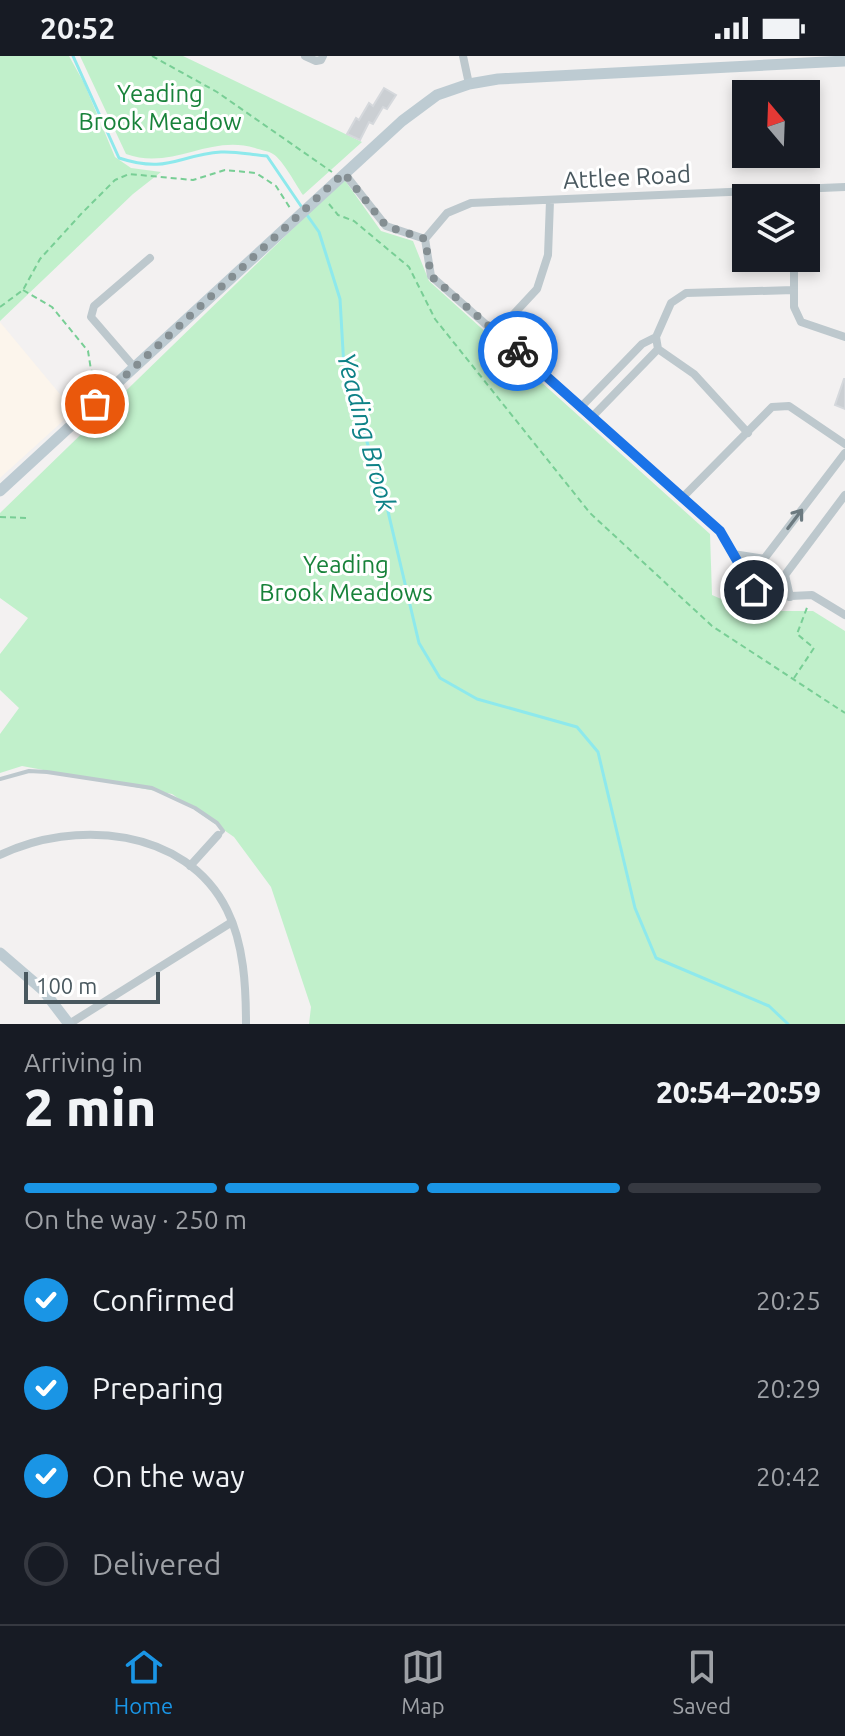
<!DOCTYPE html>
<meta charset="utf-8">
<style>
:root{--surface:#171b24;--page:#242831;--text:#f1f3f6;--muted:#9ea1a6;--line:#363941;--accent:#1a95e5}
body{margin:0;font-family:Ubuntu,sans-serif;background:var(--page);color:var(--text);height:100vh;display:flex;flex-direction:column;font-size:30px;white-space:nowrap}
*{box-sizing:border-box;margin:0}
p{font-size:26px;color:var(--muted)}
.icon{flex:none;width:44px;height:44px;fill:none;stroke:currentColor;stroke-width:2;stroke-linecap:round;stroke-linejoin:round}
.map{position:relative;height:968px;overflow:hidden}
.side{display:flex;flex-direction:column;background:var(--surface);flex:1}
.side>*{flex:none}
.needle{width:52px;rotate:341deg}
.tools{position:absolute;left:732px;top:24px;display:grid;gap:16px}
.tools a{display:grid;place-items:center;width:88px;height:88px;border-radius:0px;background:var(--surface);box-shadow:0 4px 12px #0003;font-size:40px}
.scale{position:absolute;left:24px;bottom:20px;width:136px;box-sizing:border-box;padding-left:8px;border:4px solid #49585f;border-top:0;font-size:22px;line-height:28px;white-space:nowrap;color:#49585f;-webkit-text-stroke:6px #fff;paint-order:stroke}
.pin{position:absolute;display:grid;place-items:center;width:68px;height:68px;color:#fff;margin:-34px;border:4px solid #fff;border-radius:50%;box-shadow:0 2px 8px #0007}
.courier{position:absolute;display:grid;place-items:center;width:80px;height:80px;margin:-40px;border:6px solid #1a73e8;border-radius:50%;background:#fff;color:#222;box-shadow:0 2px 10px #0007}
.overview em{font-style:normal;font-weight:800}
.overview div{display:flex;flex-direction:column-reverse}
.overview{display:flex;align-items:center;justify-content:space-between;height:136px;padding:0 24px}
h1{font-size:52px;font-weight:800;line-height:60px}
.bar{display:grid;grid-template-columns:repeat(4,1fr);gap:12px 8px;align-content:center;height:96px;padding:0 24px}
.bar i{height:10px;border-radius:6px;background:var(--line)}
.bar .on{background:var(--accent)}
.bar p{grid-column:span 4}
ol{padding:0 24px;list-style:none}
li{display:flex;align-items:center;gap:24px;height:88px}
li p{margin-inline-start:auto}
li .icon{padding:8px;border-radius:50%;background:var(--accent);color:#fff;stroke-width:4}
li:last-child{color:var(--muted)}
li i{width:44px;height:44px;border:4px solid var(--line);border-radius:50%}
.status{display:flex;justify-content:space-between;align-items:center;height:56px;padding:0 40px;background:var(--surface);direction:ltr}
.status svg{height:22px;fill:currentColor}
.menu{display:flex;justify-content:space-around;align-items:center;height:112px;border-top:2px solid var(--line);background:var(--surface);font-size:22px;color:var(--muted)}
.menu a{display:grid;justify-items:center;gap:4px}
.menu .on{color:var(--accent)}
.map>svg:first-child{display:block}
.commercial{fill:#fcf5ec}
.green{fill:#c1f0cb}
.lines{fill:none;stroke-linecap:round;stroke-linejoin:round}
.stream{stroke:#8ee9ec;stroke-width:3}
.building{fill:#cbcfd3;stroke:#d5d8dc;stroke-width:2}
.path{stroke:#78ce95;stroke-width:2;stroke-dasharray:6 4;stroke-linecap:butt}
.lane{stroke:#bdc8cd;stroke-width:4}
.street{stroke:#bdc8cd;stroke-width:8}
.secondary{stroke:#bdcbd2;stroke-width:11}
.oneway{stroke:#6c7a80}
.done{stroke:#848e92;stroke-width:8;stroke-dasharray:0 14.4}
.route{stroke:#1a73e8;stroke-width:10}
.labels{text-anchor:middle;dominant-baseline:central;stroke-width:6;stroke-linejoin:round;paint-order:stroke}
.park-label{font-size:24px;fill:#18823a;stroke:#fff}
.street-label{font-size:24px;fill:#49585f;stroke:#fff}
.water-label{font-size:26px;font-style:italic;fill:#0e8287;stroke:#fff}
</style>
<div class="status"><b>20:52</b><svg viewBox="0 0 49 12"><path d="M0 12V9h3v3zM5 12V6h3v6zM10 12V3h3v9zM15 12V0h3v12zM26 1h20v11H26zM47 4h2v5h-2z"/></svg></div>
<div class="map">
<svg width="845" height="968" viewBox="0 0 845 968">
<rect width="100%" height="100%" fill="#f3f1f1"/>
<path class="commercial" d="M0,266L74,355L0,422Z"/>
<path class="green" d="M0,0H69L84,27L115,101L131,112L161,116L133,138L0,265Z
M80,0H183L362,86L303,139C296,129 283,104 273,98C269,95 260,94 255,92C209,78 172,115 126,98Z
M344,123L381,175L413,185L429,225L710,478L712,539L749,555H813L845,575V968H309L311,951L271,831L234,781L172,738L22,710L0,717V678L19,652L0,634V598L28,562L0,542V457Z"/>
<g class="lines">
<path class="stream" d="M73,0L119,102C168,118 178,99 221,96C236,95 252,99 267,100L303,153
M307,159L319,176L340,243L344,312L386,447L419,587L440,622L477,643L577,671L598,696L635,852L656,902L769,950L788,968"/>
</g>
<path class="building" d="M384,32L396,39L387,53L383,51L373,68L369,66L360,84L347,78L356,62L359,64L369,47L373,50Z
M844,323H845V353L835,349Z"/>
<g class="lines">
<path class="path" d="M152,0L217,36L332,116
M329,148L338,159L354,165L409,211L435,263L590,457L712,570L845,657
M23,234L52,251L88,295L91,314L103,329
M0,251L23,234L40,203L82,157L115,124L129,118L193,124L225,114L256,117L276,130L290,152
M0,461L28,462
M794,622L814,592L797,578L808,549"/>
<path class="lane" d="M0,723L29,715L47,716L152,732L195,752L217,767L223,775L220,778"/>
<path class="street" d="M305,0L316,5L321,4L323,0
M463,0L469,28
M344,117L386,170L425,183
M425,183L431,220L720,475L754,534L770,541L812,539L845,559
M425,183L447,157L471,147L845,131
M794,202V251L801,266L845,281
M497,276L537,233L548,199L550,145
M658,293L656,281L671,247L686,237L794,234
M658,293L694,318L748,377
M135,312L91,261L94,250L150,202
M581,351L642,288L656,281
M592,361L658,293
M683,441L772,351L789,350L845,388
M733,498L765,503
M748,524L845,397
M770,541L785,519
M790,541L785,519L845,439
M0,799C74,763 186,771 227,854C244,888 246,931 246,968
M190,810L218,779
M69,968L232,866"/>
<path class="secondary" d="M0,435L402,65L437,39L469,28L498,23L845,5
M0,897L43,934L69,968"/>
</g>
<defs><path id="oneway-shaft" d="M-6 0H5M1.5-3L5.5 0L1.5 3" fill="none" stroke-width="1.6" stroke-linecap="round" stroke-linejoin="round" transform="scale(2)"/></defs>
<use class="oneway" href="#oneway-shaft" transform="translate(795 463) rotate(-53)"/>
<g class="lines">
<path class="done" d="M95,348L344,117L386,170L425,183L431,220L518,295"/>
<path class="route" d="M518,295L720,475L754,534"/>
</g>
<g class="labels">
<g class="park-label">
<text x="160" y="37">Yeading<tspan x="160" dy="28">Brook Meadow</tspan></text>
<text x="346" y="508">Yeading<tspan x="346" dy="28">Brook Meadows</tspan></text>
</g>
<g class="street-label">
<text transform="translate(627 121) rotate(-3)">Attlee Road</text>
</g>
<g class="water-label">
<text transform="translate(367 376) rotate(75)">Yeading Brook</text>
</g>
</g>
</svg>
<div class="tools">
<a><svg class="needle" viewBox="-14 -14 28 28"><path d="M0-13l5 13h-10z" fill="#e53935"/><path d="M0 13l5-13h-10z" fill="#9ea1a6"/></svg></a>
<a><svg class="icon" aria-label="layers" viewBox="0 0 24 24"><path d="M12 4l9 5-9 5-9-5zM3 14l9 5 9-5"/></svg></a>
</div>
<div class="scale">100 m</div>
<div class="pin" style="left:95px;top:348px;background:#ea580c"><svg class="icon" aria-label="bag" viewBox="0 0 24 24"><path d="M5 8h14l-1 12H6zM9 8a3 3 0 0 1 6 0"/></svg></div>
<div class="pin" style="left:754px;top:534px;background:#1f2937"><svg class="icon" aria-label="home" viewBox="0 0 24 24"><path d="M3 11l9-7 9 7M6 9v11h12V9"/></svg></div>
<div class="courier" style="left:518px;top:295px"><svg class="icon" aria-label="bike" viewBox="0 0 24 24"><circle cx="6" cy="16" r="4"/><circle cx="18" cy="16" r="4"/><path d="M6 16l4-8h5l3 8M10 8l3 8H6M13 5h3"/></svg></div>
</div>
<section class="side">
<div class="overview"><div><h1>2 min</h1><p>Arriving in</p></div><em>20:54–20:59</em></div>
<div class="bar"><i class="on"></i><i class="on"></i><i class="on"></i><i></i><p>On the way · 250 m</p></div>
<ol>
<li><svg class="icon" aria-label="check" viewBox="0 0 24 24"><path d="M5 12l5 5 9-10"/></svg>Confirmed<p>20:25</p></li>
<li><svg class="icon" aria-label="check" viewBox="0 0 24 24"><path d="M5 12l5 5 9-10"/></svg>Preparing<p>20:29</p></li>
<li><svg class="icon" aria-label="check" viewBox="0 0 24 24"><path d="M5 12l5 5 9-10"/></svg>On the way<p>20:42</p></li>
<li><i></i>Delivered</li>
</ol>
</section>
<nav class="menu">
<a class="on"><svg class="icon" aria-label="home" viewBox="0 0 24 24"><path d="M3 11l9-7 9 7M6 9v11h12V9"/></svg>Home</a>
<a><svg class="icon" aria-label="map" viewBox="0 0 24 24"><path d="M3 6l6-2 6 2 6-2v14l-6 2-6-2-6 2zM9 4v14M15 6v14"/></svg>Map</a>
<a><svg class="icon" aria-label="saved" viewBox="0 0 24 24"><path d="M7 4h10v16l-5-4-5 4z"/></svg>Saved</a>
</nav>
